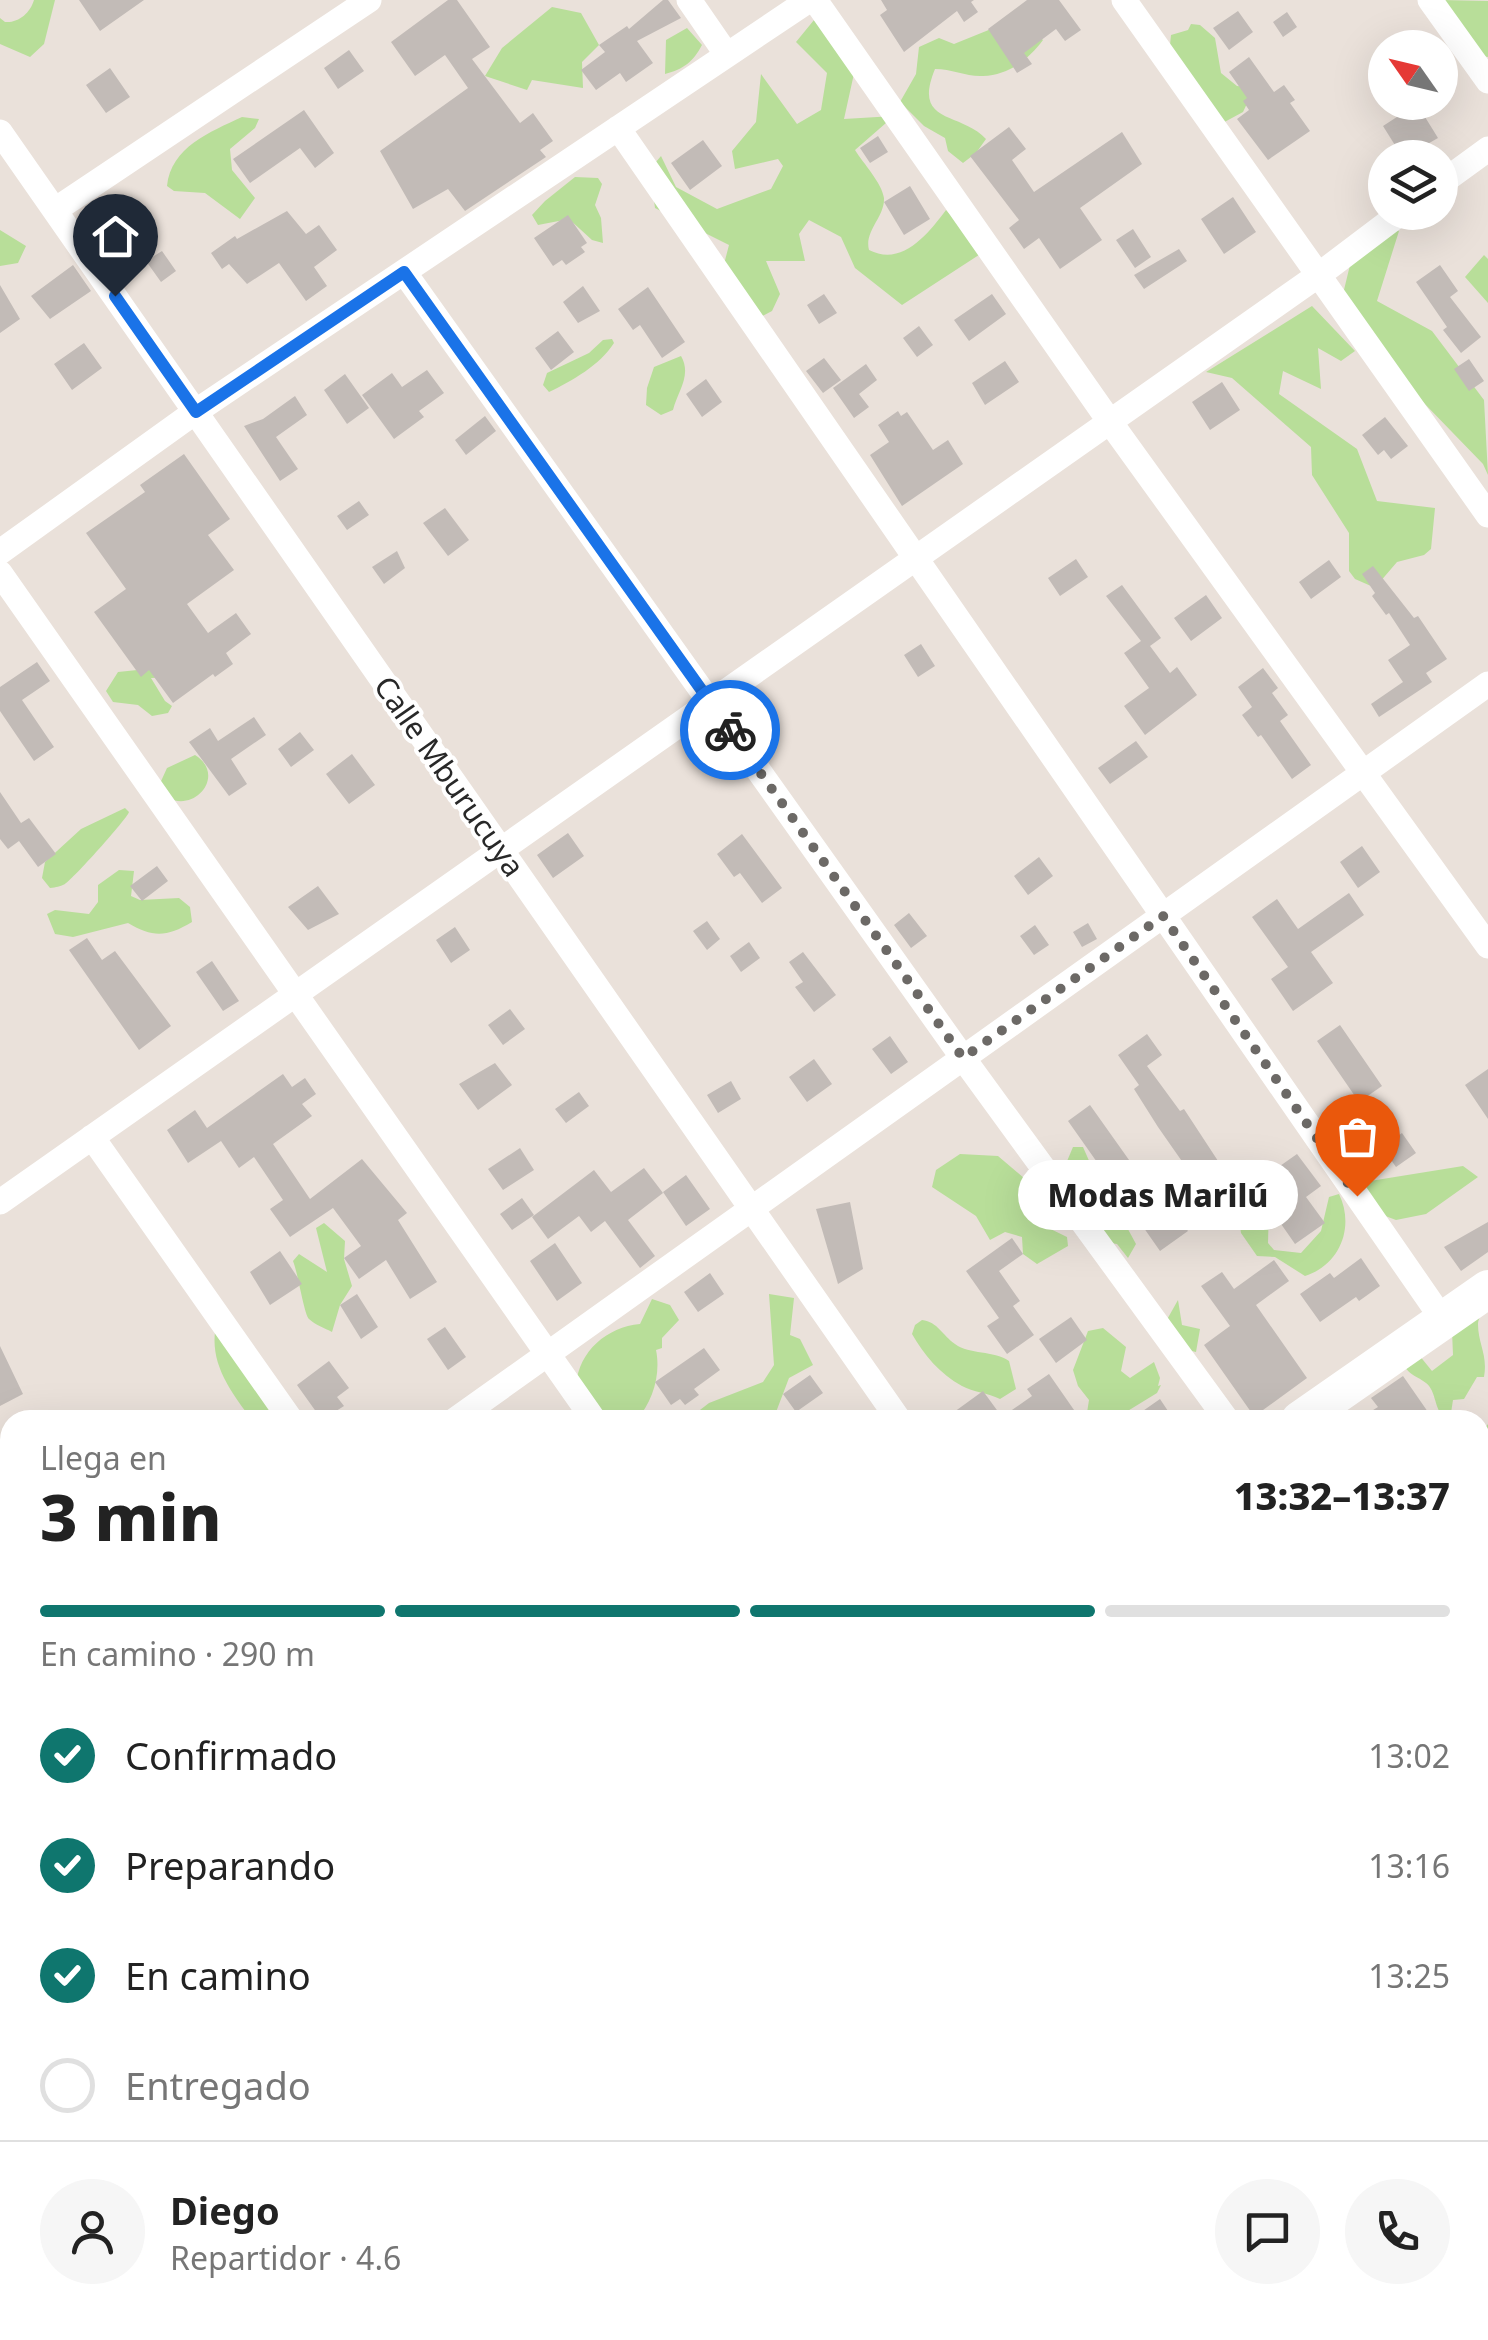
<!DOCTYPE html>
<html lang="es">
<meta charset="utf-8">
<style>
:root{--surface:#fff;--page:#f6f6f6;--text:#222;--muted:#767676;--line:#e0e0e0;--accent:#0f766e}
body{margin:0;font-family:"Noto Sans",sans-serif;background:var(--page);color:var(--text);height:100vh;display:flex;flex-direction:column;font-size:38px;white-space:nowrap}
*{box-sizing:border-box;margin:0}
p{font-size:32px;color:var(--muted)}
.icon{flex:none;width:55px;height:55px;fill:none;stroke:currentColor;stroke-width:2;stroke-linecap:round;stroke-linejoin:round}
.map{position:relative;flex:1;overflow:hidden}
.panel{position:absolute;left:0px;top:1410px;width:1490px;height:930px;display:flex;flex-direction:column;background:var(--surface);border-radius:30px 30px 0 0;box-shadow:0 10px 40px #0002}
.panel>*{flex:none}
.needle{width:65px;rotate:304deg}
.buttons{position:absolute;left:1368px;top:30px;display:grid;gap:20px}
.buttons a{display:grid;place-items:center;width:90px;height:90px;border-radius:50%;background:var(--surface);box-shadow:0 10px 40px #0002;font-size:50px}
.pin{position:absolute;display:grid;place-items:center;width:85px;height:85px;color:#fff;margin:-102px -42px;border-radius:50% 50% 50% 0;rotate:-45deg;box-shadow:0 0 10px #0007}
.pin .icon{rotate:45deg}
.courier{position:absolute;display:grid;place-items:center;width:100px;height:100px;margin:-50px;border:8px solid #1a73e8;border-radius:50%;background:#fff;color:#222;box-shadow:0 2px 12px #0007}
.bubble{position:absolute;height:70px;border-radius:35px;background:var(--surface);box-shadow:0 10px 40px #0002;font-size:32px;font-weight:800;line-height:70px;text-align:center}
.overview em{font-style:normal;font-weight:800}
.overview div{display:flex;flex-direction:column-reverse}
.overview{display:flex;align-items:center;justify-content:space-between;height:170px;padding:0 40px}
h1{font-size:65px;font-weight:800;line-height:75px}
.bar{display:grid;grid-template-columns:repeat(4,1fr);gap:15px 10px;align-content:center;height:120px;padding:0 40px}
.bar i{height:12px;border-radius:8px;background:var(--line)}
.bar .selected{background:var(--accent)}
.bar p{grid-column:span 4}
.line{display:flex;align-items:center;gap:25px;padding:0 40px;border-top:2px solid var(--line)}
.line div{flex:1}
.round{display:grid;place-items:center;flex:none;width:105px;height:105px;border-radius:52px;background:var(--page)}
ol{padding:0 40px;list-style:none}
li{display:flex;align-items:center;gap:30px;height:110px}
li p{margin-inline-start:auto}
li .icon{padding:10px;border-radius:50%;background:var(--accent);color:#fff;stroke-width:4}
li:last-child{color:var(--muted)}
li i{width:55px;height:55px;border:5px solid var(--line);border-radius:50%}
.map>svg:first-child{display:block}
.green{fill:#b8de99}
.building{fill:#c2bbb7}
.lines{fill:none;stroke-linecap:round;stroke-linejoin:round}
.street{stroke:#fff;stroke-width:25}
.secondary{stroke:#fff;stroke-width:38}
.highway{stroke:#f58b5a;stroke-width:48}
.done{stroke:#6c6966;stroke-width:10;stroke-dasharray:0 18}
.route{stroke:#1a73e8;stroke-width:12}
.labels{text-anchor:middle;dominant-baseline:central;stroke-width:8;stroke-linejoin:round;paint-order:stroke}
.street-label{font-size:30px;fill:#282828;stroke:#fff}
</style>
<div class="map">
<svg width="1488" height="2340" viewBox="0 0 1488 2340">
<rect width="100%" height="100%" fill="#eae1da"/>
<path class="green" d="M34,0H55L44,44L30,57L0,44V18L5,22C19,23 30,13 34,0Z
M1441,0L1488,1V57L1455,52Z
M552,7L581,13L599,45L582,62L583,88L532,80L527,90L485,76L502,48Z
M814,20L855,69L844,119L894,116L855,150C863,163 882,183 884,198C885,217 864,231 869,250C902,267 928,234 946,210L985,251L902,305L855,268L841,237L809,220L799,234L805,261H766L780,294L772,311L745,325L717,291L729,245L655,208L650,169L661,156L676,187L717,209L771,189L783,166L778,159L735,169L732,151L756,122L761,74L797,124L821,110L827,73L796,42Z
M1191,24L1200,25L1215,38L1221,73L1237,86L1246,87L1251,95L1243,112L1219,125L1170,45L1171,35L1188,30Z
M1001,25H1026L1043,40C1029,59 1009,75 983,76C967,77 952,69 935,69C912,125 960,111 986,139L976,153L963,163L948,151L945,138L924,126L900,102L916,74L919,47L939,38L954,44Z
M687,28L702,45C693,62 684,69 665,74L666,40Z
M242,117L259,119L255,128L230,149L232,170L255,198L240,219L205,193L174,191L167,186C171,147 210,132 242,117Z
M575,177L598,178L602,184L595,205L601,218L603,243L592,240L569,219L538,225L532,215L545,201Z
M1391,227L1399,231L1377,301L1432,331L1484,400L1488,475L1483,464L1391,369L1343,294L1350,265Z
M0,230L26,246L18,263L0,266Z
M1484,255L1488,259V303L1465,277Z
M1312,306L1355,351L1341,361L1318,348L1321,389L1283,371L1279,394L1357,449L1377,501L1435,508L1431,549L1424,555L1397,562L1379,583L1371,586L1355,579L1349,571V533L1312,475L1311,447L1232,378L1206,372Z
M612,339L614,343C600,365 572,381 549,392L543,385L547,373L589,353L603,340Z
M681,356C692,375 678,391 673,410L661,415L646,405L647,388L654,367Z
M147,669L173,677L151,678L165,701L172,706L168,713L152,716L138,705L113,702L106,691L118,672Z
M195,755C230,777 188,822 157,790L167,768Z
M125,808L129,812C127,819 73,879 65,884C59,887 57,887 50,888L42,878L45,862L81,829Z
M119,870L134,871L131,896L140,900L179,898L190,907L192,922C167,937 153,938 128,923L73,937L55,934L47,914L55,910L89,914L98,902V885Z
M1073,1147H1083L1090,1163L1072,1191L1105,1223L1123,1220L1136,1244L1128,1258L1117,1244L1091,1240L1062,1173Z
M960,1154L998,1156L1044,1195L1026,1217L1067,1237L1068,1246L1037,1264L1023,1254L1022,1237L1005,1232L990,1240L976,1216L932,1187L936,1170Z
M1463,1166L1478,1177L1426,1214L1396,1220L1372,1211L1364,1182Z
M1258,1181L1269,1206L1268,1243L1274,1250L1301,1253L1321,1231L1329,1197L1339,1194C1355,1227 1340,1265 1305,1276L1275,1257L1257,1256L1241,1233L1238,1213Z
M324,1223L345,1241L344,1259L352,1286L340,1305L332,1332C325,1328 315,1325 309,1319C304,1314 298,1273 293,1261L299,1254L327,1272L316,1228Z
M769,1294L794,1298L790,1335L800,1339L813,1365L789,1378L773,1420H687L709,1403L763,1382L774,1365Z
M652,1299L670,1305L679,1320L662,1338V1348L656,1350C661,1374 653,1402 636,1420L607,1419L576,1385C579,1351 607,1327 640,1324Z
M1178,1300L1182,1325L1200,1329L1196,1352L1170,1346L1160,1332Z
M1487,1301C1485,1307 1478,1318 1478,1324C1478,1344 1488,1355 1484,1377H1477L1464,1399L1453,1400L1451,1413L1442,1415C1434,1406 1436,1391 1426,1383C1417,1376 1411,1376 1404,1366L1419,1355L1432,1371L1453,1355L1452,1331Z
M922,1320C938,1322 942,1335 955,1344C970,1355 993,1350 1009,1361L1016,1389L1000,1399C988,1393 973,1392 962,1386C940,1374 924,1355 912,1334L915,1325Z
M1103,1328L1126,1347L1121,1371L1130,1378L1154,1362L1160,1378L1158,1386L1161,1385L1157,1393L1126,1412L1130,1420L1086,1419L1089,1400L1078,1386L1073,1370L1088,1331Z
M215,1332L283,1420H252C232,1393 211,1366 215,1332Z
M1488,1424V1492L1480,1497V1435Z
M1488,1510V1562L1484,1564L1480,1563V1518Z
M1480,1966L1488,1968V2031L1480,2041Z"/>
<path class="building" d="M79,0H144L100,31Z
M448,0H457L490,47L472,59L520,123L533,113L553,141L540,150L546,157L465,211L448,189L413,209L380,151L468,88L445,55L415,76L391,42Z
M663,0H668L681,18L637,41L653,63L626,82L620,73L596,90L581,70L605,52L599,45L627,26L629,29Z
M881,0H974L971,2L978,12L964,22L957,11L904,52L880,15L887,10Z
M1027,0H1059L1081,30L1065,41L1056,29L1024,53L1032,64L1017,73L988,29Z
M1238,11L1253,32L1229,50L1213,28Z
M1287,12L1297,27L1283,37L1273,22Z
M349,50L364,71L338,89L324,68Z
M1249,57L1274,92L1284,85L1295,100L1290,103L1310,131L1268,160L1237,119L1249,110L1243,101L1247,98L1229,72Z
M110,68L130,97L106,113L86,85Z
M1417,104L1438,138L1403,158L1383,126Z
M304,110L334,153L315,168L300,148L250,183L233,159Z
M1009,127L1026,149L1012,160L1034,192L1122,132L1142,164L1080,208L1102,240L1060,269L1039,238L1024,249L1009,228L1019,220L970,156Z
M878,136L888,152L870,163L860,148Z
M703,140L722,166L690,190L671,163Z
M910,186L930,219L904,235L884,202Z
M1233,197L1256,232L1224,254L1201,219Z
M287,211L306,234L319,225L337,250L314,267L327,286L306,301L279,263L247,284L229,264L222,269L211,253L235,236L237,239Z
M568,215L587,243L581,247L585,252L566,265L562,260L553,266L534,238Z
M1133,229L1151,257L1135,268L1116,240Z
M1179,249L1187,261L1144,289L1134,275Z
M162,251L176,271L161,282L146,261Z
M73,265L91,291L50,319L31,296Z
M1440,265L1458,291L1450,297L1481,337L1461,353L1443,330L1447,327L1416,282Z
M0,285L20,319L0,333Z
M583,286L600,311L578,323L563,302Z
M648,287L685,342L662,358L640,325L633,330L618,309Z
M824,294L837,313L819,324L807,305Z
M992,294L1006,314L969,341L954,320Z
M919,326L933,345L917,357L903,338Z
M558,331L574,352L551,370L535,348Z
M84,343L102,368L72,390L54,364Z
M824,358L841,380L823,393L806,371Z
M1469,359L1484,381L1469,391L1454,369Z
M1005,361L1019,382L985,405L972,383Z
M866,364L877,380L859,394L869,407L854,418L833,388Z
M427,370L444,393L419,411L424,417L394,439L362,395L392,373L402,387Z
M345,374L369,408L347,424L324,390Z
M706,379L722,402L702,417L686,394Z
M1222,382L1240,410L1210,430L1192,402Z
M295,396L307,415L276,437L298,469L280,481L244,426L263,419Z
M898,411L901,416L907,412L933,450L948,440L963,464L902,506L870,455L889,442L878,425Z
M485,416L496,431L466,455L455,440Z
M1385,417L1408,446L1391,459L1384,450L1378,455L1362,435Z
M184,454L230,519L208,535L234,570L187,604L208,633L236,613L251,634L226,653L233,664L215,677L213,674L173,703L149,670L141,677L94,612L126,589L86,533L145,492L140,485Z
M359,501L369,515L347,530L337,516Z
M445,508L469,540L448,556L423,523Z
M397,551L405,568L384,584L372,567Z
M1076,559L1088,577L1060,596L1048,578Z
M1329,560L1341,577L1311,599L1299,582Z
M1373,566L1414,618L1418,616L1447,659L1426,673L1432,682L1379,717L1371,704L1403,682L1388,660L1410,645L1389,613L1386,615L1372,596L1375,593L1362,574Z
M1122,585L1161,638L1150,646L1170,673L1177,667L1197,695L1145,735L1124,706L1149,688L1124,653L1141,641L1106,596Z
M1206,595L1222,618L1191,641L1174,618Z
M921,644L935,666L918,677L904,655Z
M37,662L50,681L22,700L54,747L34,761L0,711V687Z
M1263,668L1278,688L1272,693L1288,715L1280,721L1311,765L1292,779L1261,735L1258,737L1242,715L1252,707L1238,687Z
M254,717L266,735L231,759L247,784L229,796L189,742L210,728L218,741Z
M300,732L314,750L291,767L278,749Z
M1136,741L1148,757L1110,784L1098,768Z
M352,754L375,785L349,804L326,774Z
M0,792L21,823L29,818L56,854L38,867L19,841L8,849L0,839Z
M568,833L584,856L553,878L537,855Z
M742,834L782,888L762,903L740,873L734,877L717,854Z
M1362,846L1380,872L1358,888L1340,862Z
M1039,857L1053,876L1028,895L1014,876Z
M157,866L168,881L142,901L130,886Z
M318,886L339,914L308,930L288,907Z
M1349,893L1364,915L1311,952L1333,983L1293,1011L1271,979L1288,967L1252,917L1277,899L1298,929Z
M909,913L927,936L911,948L894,925Z
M707,921L720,939L707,950L693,931Z
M1088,923L1097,939L1082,947L1073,932Z
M1035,925L1049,945L1034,955L1020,936Z
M455,927L470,950L451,963L436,940Z
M87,938L102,960L115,951L171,1026L139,1050L69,950Z
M749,942L760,958L741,972L730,956Z
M803,952L836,995L814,1012L795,987L803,982L789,962Z
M212,961L239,1001L223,1011L196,972Z
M510,1009L525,1029L503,1045L488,1025Z
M1340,1025L1382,1086L1359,1102L1317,1041Z
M1147,1034L1162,1055L1147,1066L1180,1111L1184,1109L1239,1193L1216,1210L1158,1127L1134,1089L1139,1085L1118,1055Z
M890,1036L908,1062L891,1074L872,1049Z
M814,1059L832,1084L807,1102L789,1077Z
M495,1063L512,1085L478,1110L459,1084Z
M1488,1069V1119L1465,1085Z
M283,1074L292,1087L305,1078L316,1094L302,1104L312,1116L273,1144L310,1199L362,1159L407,1213L398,1220L437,1282L410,1299L386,1260L359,1279L344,1258L361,1246L333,1208L290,1237L270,1209L283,1200L254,1157L239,1168L221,1141L188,1163L167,1130L195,1110L207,1128Z
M731,1081L741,1099L718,1113L707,1095Z
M579,1092L589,1106L566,1123L555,1109Z
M1090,1105L1134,1167L1089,1199L1077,1182L1099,1165L1068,1121Z
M1402,1133L1416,1153L1396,1167L1382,1147Z
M520,1148L534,1170L503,1190L488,1169Z
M1297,1154L1321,1186L1306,1197L1325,1223L1295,1244L1279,1221L1289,1213L1263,1178Z
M644,1168L663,1193L628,1220L655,1256L640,1268L605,1221L591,1232L579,1216L548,1239L532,1217L594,1170L611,1192Z
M686,1175L710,1209L686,1226L663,1192Z
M522,1198L534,1215L512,1230L500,1214Z
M850,1202L863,1269L838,1284L816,1209Z
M1167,1202L1188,1231L1160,1251L1139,1221Z
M1488,1222V1252L1461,1271L1444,1247Z
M1012,1238L1023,1254L999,1271L1020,1301L1013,1306L1034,1335L1007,1354L987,1326L999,1318L966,1271Z
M555,1243L582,1283L557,1301L530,1261Z
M280,1251L302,1284L270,1305L250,1272Z
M1361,1258L1380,1286L1359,1301L1356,1297L1320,1322L1300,1294L1330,1273L1334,1278Z
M1274,1260L1289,1281L1256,1305L1307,1378L1263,1410L1251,1412L1204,1345L1230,1326L1201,1286L1222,1272L1234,1289Z
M710,1273L724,1294L698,1312L684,1292Z
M357,1294L378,1327L361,1339L340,1305Z
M1071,1317L1087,1340L1056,1363L1039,1339Z
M445,1327L466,1357L448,1370L427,1339Z
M0,1346L23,1394L0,1406Z
M704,1348L720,1370L694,1389L699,1395L685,1405L680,1399L671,1405L655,1382Z
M329,1361L349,1388L337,1397L344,1406L322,1420L297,1385Z
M1049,1374L1081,1420H943L983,1391L1002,1417L1032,1396L1027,1389Z
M810,1375L823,1393L796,1412L783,1394Z
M1403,1376L1428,1412L1417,1420H1357L1378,1407L1371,1398Z
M1160,1399L1174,1420H1130Z"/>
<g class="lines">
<path class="street" d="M689,0L727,55
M815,0L1110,422L1488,946
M1124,0L1488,515
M1430,0L1488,81
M618,128L1443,1320
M0,132L899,1420
M1440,184L1488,149
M55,210L369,0
M404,272L963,1058L1227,1420
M0,552L195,412L809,0
M0,573L594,1420
M92,1137L291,1420
M0,1202L1320,274L1402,212
M455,1420L1488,684
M1480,1688L1488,1683
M0,1744L10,1737
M1480,1746L1488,1758
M1480,2050L1488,2045
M1480,2241L1488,2253
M456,2330L463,2340
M655,2340L668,2330
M1078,2340L1092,2330"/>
<path class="secondary" d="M1300,1420L1488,1289
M0,1986L10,2017
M123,2330L127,2340"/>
<path class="highway" d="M0,1883L10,1921
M0,2106L10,2133
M85,2330L89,2340
M160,2330L164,2340"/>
</g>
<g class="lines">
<path class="done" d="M730,730L963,1058L1163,916L1357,1196"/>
<path class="route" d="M115,296L196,412L404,272L730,730"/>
</g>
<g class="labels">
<g class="street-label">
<text transform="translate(450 776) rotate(55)">Calle Mburucuya</text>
</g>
</g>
</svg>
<div class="buttons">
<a><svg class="needle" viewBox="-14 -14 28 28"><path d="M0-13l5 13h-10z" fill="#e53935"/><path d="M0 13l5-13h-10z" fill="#767676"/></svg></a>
<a><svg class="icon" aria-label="layers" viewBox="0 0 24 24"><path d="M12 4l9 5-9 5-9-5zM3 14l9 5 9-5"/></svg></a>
</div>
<div class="pin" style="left:1357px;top:1196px;background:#ea580c"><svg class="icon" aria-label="bag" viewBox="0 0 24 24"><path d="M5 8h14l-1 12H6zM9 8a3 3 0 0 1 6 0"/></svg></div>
<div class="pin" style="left:115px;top:296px;background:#1f2937"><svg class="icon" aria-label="home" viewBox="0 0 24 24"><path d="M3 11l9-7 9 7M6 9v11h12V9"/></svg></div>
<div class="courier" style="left:730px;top:730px"><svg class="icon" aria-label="bike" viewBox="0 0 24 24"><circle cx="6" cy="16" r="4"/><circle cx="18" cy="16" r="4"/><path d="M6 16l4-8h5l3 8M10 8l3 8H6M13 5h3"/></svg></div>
<div class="bubble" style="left:1018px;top:1160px;width:280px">Modas Marilú</div>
<section class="panel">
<div class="overview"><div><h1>3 min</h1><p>Llega en</p></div><em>13:32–13:37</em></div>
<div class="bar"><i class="selected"></i><i class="selected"></i><i class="selected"></i><i></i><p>En camino · 290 m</p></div>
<ol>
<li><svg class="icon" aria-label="check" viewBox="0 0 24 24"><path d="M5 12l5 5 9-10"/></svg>Confirmado<p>13:02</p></li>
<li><svg class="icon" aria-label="check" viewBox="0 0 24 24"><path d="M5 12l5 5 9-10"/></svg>Preparando<p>13:16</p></li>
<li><svg class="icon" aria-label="check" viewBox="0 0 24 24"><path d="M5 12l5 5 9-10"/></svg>En camino<p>13:25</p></li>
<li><i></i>Entregado</li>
</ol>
<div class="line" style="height:180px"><a class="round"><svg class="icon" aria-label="person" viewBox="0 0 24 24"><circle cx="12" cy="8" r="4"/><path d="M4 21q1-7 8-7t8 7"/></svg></a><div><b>Diego</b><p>Repartidor · 4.6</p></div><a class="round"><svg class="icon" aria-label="chat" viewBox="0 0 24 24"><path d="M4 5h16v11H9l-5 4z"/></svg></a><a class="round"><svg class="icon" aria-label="phone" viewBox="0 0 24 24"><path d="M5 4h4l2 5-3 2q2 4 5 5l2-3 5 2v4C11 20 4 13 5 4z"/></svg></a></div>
</section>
</div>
